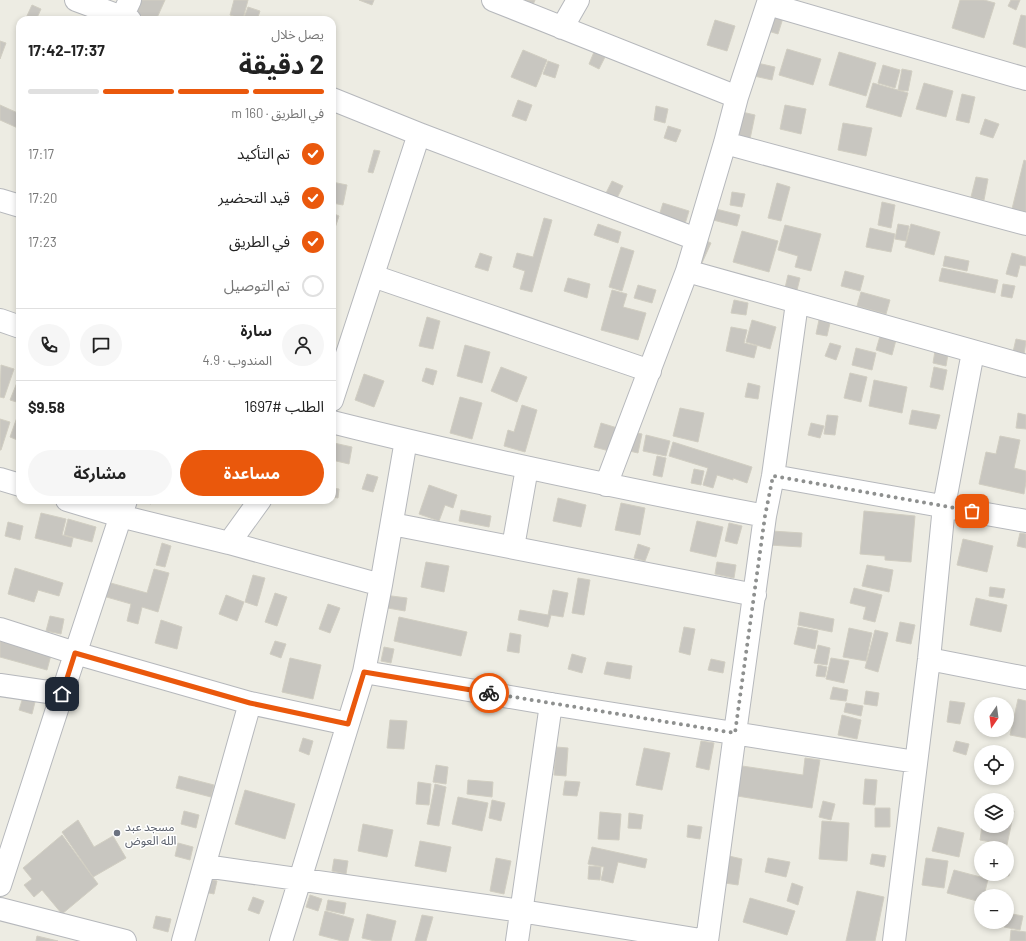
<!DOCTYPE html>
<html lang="ar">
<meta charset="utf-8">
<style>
:root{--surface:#fff;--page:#f6f6f6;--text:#222;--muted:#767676;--line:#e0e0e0;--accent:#ea580c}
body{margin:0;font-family:Barlow,"Noto Sans Arabic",sans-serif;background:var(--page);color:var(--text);direction:rtl;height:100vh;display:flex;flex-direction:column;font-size:15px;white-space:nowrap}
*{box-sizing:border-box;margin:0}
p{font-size:13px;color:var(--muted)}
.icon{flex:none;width:22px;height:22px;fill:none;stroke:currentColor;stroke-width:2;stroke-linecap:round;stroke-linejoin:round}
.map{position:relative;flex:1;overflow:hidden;direction:ltr}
.panel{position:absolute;left:16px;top:16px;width:320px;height:488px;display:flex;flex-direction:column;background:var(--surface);border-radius:12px;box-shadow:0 2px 6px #0003;direction:rtl}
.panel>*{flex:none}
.needle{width:26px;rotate:194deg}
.buttons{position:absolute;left:974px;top:697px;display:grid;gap:8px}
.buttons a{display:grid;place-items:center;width:40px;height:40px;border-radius:50%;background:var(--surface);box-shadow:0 2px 6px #0003;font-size:20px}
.pin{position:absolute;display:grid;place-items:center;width:34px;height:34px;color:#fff;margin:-17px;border-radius:8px;box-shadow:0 2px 6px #0006}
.courier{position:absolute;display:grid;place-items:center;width:40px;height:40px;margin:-20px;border:3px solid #ea580c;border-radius:50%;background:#fff;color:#222;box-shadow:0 1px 5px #0007}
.head em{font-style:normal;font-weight:700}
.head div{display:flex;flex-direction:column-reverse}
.head{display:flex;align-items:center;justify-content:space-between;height:68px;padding:0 12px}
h1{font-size:26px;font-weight:700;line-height:30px}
.bar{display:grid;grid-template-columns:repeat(4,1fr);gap:6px 4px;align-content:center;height:48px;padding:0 12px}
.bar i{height:5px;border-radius:3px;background:var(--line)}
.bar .active{background:var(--accent)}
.bar p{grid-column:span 4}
.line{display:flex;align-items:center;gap:10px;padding:0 12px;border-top:1px solid var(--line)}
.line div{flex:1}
.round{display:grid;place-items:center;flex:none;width:42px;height:42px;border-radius:21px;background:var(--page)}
ol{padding:0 12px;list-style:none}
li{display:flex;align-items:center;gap:12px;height:44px}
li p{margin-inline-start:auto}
li .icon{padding:4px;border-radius:50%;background:var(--accent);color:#fff;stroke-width:4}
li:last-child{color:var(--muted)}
li i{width:22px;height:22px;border:2px solid var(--line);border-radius:50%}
.button{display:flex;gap:8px;margin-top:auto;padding:8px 12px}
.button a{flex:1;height:46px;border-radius:24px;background:var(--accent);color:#fff;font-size:16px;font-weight:700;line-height:46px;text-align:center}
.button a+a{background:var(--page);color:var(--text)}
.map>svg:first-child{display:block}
.building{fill:#c8c6c0;stroke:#d1cec2}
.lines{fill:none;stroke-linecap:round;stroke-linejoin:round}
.street-casing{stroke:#b6b8bc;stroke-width:24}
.street{stroke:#fff;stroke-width:22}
.done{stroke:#8e908f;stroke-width:4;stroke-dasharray:0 7.2}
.route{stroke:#ea580c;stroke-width:5}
.worship-dot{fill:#6b7280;stroke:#fff;stroke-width:1.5}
.labels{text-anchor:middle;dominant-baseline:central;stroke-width:3;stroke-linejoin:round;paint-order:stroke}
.worship-label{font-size:12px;fill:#5b616d;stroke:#fff;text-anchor:start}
</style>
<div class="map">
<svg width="1026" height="941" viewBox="0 0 1026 941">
<rect width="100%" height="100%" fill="#edece3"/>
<path class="building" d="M136,0H165L156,20H152L131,12Z
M234,0H248L243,19L230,15Z
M359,0H374L372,5Z
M519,0H535L533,5Z
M960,0H984L995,3L984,38L952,28Z
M1011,0H1020L1016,10L1008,6Z
M32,5L41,9L36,20H29L26,18Z
M248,7L260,11L257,20H243Z
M763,12L783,18L778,34L758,28Z
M1021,15L1026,16V48L1013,44Z
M715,20L735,26L727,51L707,45Z
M0,41L6,43L0,59Z
M787,49L821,59L813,85L779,75Z
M523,50L547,60L536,87L511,77Z
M594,52L605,57L599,69L589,64Z
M839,52L876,63L866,96L829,85Z
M548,61L559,65L555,78L543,74Z
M757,63L775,67L772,80L754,76Z
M883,65L900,70L895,88L878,83Z
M902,69L912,71L908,91L898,90Z
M873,83L908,93L901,117L866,107Z
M924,83L953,91L946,117L916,109Z
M962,94L975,97L969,123L956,120Z
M518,100L532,105L526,121L512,116Z
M0,105L20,114V129L0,120Z
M785,105L806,109L801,134L780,129Z
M656,106L668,109L665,123L654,120Z
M742,112L755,115L750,139L738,136Z
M985,119L999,124L993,138L980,134Z
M843,123L872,128L866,156L838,150Z
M668,126L681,130L676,142L664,138Z
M374,150L380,151L373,173L368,172Z
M1024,160L1026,161V212L1012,209Z
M976,177L988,179L984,200L971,197Z
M612,181L623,186L617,198L606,193Z
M332,182L347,185L343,205L332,203Z
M777,183L790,187L781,221L768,218Z
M732,192L745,194L742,207L730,205Z
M882,202L895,205L891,228L878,225Z
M663,203L689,211L685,224L659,216Z
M716,209L740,215L737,226L713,220Z
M332,213L339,216L334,231L332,230Z
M544,218L552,220L532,292L520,289L525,271L513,267L517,253L533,257Z
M598,224L621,232L618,243L594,235Z
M898,224L909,226L906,241L895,239Z
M911,224L940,232L934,255L905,247Z
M785,225L821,234L811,271L795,267L798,256L778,250Z
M870,228L895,234L891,252L866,247Z
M742,231L778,241L769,272L733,262Z
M702,239L711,243L702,263L693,259Z
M621,247L634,251L622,291L609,287Z
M480,253L492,257L488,271L475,267Z
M1012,253L1026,257V266L1020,265L1017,277L1006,274Z
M945,256L969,261L967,271L943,266Z
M942,268L998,280L995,293L939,281Z
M845,271L864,276L860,291L841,286Z
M788,275L800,278L797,290L785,288Z
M568,278L590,284L587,298L564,291Z
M1003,284L1015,286L1012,298L1001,296Z
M638,285L656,290L652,303L634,298Z
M612,290L627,294L623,307L646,313L638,340L601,330Z
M861,292L890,300L886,314L857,306Z
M734,300L748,303L746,315L731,313Z
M427,317L440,321L433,349L419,346Z
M752,320L776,327L770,349L746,342Z
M819,320L830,323L827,336L816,334Z
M731,327L747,330L744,343L757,346L754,358L726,351Z
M880,336L896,340L892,355L876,350Z
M1016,339L1026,341L1024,355L1013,352Z
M830,343L841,346L836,360L825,356Z
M465,345L490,352L482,383L457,376Z
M856,348L876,353L872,370L852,365Z
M935,351L948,354L946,366L933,363Z
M1,365L14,369L4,398L0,397Z
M501,367L527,377L517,402L491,391Z
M934,367L947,370L943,390L930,387Z
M426,368L437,371L433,385L422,381Z
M850,373L867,377L861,402L844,398Z
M364,374L384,381L374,407L355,400Z
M20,375V403L10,400Z
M874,380L907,387L902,413L869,406Z
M748,383L760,386L758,399L745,397Z
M460,397L482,403L472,439L450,433Z
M522,405L537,410L525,452L504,446L508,430L514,432Z
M680,408L704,413L698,442L673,436Z
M20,409V441L10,437Z
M912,410L940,415L936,429L909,424Z
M1018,413L1026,415V429L1016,428Z
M827,415L838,416L835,435L824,434Z
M0,419L10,422L1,450H0Z
M601,423L624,430L617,453L594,447Z
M811,423L824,426L820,438L808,435Z
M626,431L642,434L638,453L621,449Z
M646,435L670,441L666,456L643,451Z
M1000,436L1020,440L1014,468L1026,471V482L1024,494L979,484L986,452L996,454Z
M673,442L752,467L747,483L733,478V480L717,475L713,488L703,485L708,468L669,456Z
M334,443L352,447L349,464L332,460Z
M657,456L666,458L662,477L653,475Z
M694,469L704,471L701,485L691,483Z
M367,474L378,477L373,492L362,489Z
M429,485L457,495L453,508L445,505L439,521L419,514Z
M332,488L339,489L338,498L332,497Z
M558,498L586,505L581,527L553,521Z
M138,500H152L151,504Z
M621,503L645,508L640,535L615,530Z
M461,510L491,516L489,527L459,521Z
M864,511L915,516L911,562L885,560V556L860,554Z
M41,513L66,519L62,535L73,538L71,547L35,538Z
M68,519L96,527L92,542L64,535Z
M697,521L723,527L716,557L690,551Z
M8,522L23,526L20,540L5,536Z
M729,523L742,526L737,544L725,541Z
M772,531L802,533L801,547L770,545Z
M1020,533L1026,534V548L1017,546Z
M963,539L993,546L987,572L957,565Z
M162,543L171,546L165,567L156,565Z
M638,544L650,548L645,561L634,558Z
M426,562L449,566L444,592L421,587Z
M717,562L736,565L734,578L715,574Z
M867,565L893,570L889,592L862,586Z
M15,568L63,583L59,596L38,590L34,602L8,594Z
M154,569L169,573L158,612L142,607L138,624L127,621L131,604L103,596L107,582L147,593Z
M253,575L265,578L257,606L245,602Z
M578,578L590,580L584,615L572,613Z
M990,587L1005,589L1003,598L989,596Z
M854,588L882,595L875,622L863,619L866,607L850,603Z
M553,590L568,593L563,617L551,615L548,627L518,620L520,610L548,615Z
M275,593L287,597L277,626L265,622Z
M226,595L244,602L237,621L219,614Z
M384,595L407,598L405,611L382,607Z
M976,598L1007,605L1001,632L970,625Z
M328,604L340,608L330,633L319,629Z
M800,612L834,619L832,632L798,625Z
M50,616L64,619L61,634L46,631Z
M399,617L467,632L461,656L394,641Z
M161,620L182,627L177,649L155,643Z
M900,622L915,625L911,644L896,641Z
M684,627L695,629L690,655L679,652Z
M798,627L818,631L815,649L794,644Z
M849,628L872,633L866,661L843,657Z
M875,630L888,633L878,672L865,668Z
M510,633L521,635L519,653L507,651Z
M0,641L51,655L47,670L0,657Z
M275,641L286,644L281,658L270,654Z
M818,645L830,648L827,665L814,663Z
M384,647L394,649L391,663L381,661Z
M572,654L586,658L582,673L568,669Z
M290,658L321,665L313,699L282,692Z
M831,658L849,661L844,683L826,679Z
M711,659L725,662L723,673L708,670Z
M607,662L632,666L630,679L604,674Z
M818,665L827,667L825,677L816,676Z
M833,687L848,690L846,701L830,699Z
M866,691L879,693L877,706L864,704Z
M24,694L36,698L32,714L19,710Z
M1018,699L1026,701V738L1010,735Z
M950,701L965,703L960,724L947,722Z
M846,703L863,706L861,716L844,712Z
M842,715L861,720L857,739L838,735Z
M390,720L407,721L404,749L387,748Z
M303,738L313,741L309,755L299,751Z
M701,741L714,743L709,770L696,767Z
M956,741L969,744L966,755L953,751Z
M556,747L568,748L566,776L554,775Z
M644,748L670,753L662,790L636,785Z
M805,758L820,760L812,808L737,796L742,766L803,775Z
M436,765L448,767L446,784L433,782Z
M179,776L214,785L211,797L176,788Z
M865,779L877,780L875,805L863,804Z
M468,780L493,782L492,797L467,794Z
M565,781L580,782L577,796L563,795Z
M418,782L431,784L429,805L416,804Z
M435,784L446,787L439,826L427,824Z
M245,790L295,804L285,839L235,824Z
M458,797L488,803L482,831L452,824Z
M492,800L505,803L501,821L489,818Z
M823,801L835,804L831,820L819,817Z
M875,808H890V827H875Z
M1007,809L1014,811L1007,845L980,840L982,826H1007Z
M184,811L199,815L196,828L181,824Z
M600,812L621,814L619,840L598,839Z
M629,813L643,815L641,829L628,828Z
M78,820L94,847L113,836L126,858L93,877L62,832Z
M822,821L849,823L847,861L819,859Z
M363,824L393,830L387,857L358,851Z
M688,825L702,827L700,839L687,837Z
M938,827L964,833L959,857L932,851Z
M62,835L98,884L62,914L42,890L34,897L24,885L32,879L23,868Z
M420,841L451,847L446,872L415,866Z
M178,843L193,847L190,860L175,856Z
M592,847L647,859L645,868L618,862L613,883L601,880L604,867L588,864Z
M872,854L886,856L884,867L870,864Z
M729,856L742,859L738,885L725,883Z
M496,858L511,861L504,894L490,891Z
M768,858L790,862L786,877L765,872Z
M926,858L948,861L944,888L922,885Z
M334,859L348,861L346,874L332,871Z
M1007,862H1011L1009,876L997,875L1007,874Z
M589,866L601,867L600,880L588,879Z
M954,870L988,879L984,896H981V902L947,893Z
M206,879L217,881L214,894L204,892Z
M792,883L803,887L798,905L787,901Z
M857,891L884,897L875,941H846Z
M310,895L322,899L318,911L306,907Z
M253,897L264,901L259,914L248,910Z
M750,898L795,911L787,935L743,922Z
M328,900L346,903L344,914L326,910Z
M325,911L354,919L348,941H342L319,935Z
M1007,913L1023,916L1020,930L1004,927L1005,922H1007Z
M367,914L396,921L391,941H375L362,938Z
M422,915L433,917L426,941H415Z
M156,916L171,919L168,932L153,928Z
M1011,930L1026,932V941H1010Z
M37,936L58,941H36Z"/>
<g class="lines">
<g class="street-casing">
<path id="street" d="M76,0L130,20
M493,0L737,97
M768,4L1026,79
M122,17L130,0
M562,28L578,0
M332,99L419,134L696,239
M725,143L1026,224
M0,200L20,206
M687,271L1026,366
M373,276L650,371
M0,320L20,327
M332,400L419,134
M332,422C475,458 620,488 765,516
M773,476L1026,521
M0,479L20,485
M606,485L687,271L725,143L737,97L769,0
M67,500L120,516L229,543L381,585
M392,524L755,595
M229,543L260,500
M513,547L527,468
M0,629L75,653L250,703L348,724
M929,659L1026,678
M364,672L551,704L916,762
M0,685L62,694L126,500
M205,866L521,911L707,941
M0,885L62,694
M0,909L125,941
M183,941L250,703
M281,941L364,672L381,585L406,440
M517,941L551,704
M707,941L735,733L765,516L773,476L797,303
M894,941L929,659L944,506L973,352"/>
</g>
<use href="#street" class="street"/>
</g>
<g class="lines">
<path class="done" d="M489,693L735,733L765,516L773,476L972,511"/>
<path class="route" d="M62,694L75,653L250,703L348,724L364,672L489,693"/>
</g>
<circle class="worship-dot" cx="117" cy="833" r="4"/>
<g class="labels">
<g class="worship-label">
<text x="125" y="826">مسجد عبد<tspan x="125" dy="14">الله العوض</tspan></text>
</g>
</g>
</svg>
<div class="buttons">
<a><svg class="needle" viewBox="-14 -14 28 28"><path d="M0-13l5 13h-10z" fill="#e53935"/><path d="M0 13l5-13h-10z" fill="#767676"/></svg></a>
<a><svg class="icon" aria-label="locate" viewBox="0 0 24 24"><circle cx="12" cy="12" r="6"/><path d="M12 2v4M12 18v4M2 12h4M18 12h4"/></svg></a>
<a><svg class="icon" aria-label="layers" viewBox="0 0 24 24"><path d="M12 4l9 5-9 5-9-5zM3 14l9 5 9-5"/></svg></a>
<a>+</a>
<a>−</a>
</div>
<div class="pin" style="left:972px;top:511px;background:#ea580c"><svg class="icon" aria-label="bag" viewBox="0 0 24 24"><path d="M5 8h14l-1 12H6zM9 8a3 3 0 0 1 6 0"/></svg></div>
<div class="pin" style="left:62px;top:694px;background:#1f2937"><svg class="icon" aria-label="home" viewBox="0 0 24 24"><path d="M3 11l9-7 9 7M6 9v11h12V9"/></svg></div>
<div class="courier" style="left:489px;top:693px"><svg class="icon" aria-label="bike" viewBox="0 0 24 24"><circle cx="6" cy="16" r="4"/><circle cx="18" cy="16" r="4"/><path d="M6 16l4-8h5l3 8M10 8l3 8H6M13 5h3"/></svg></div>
<section class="panel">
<div class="head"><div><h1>2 دقيقة</h1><p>يصل خلال</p></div><em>17:37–17:42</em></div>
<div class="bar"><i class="active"></i><i class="active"></i><i class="active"></i><i></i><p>في الطريق · 160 m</p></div>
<ol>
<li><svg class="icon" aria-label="check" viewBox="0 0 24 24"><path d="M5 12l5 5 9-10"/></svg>تم التأكيد<p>17:17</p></li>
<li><svg class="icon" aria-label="check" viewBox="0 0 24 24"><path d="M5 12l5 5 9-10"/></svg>قيد التحضير<p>17:20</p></li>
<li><svg class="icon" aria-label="check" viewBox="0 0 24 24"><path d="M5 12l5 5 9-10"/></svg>في الطريق<p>17:23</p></li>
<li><i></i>تم التوصيل</li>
</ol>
<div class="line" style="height:72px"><a class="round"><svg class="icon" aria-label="person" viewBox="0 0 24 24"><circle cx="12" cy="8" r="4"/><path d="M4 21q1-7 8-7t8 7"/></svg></a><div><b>سارة</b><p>المندوب · 4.9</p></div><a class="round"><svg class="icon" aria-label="chat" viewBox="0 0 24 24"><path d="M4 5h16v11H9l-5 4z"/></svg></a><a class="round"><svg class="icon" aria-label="phone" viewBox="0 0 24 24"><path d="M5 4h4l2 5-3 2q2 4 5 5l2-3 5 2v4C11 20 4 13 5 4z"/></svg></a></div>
<div class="line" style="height:52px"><div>الطلب #1697</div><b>$9.58</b></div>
<div class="button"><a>مساعدة</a><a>مشاركة</a></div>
</section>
</div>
